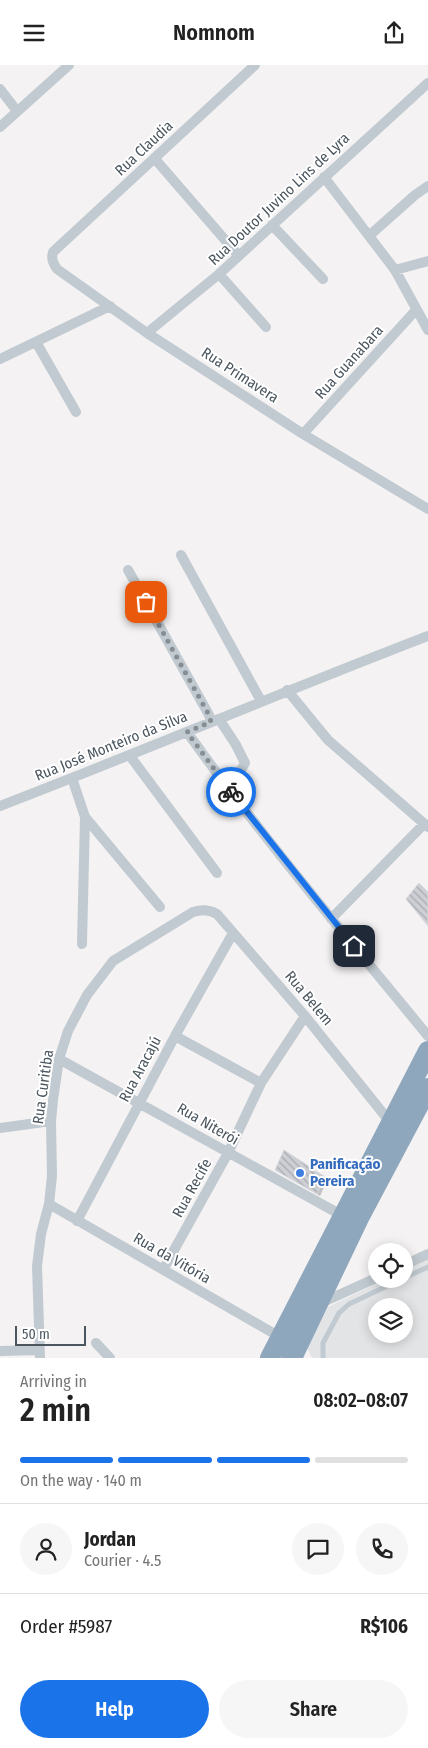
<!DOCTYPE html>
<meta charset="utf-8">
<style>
:root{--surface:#fff;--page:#f6f6f6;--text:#222;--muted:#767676;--line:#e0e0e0;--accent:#1a73e8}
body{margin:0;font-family:"Fira Sans Condensed",sans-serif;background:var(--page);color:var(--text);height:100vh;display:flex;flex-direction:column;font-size:19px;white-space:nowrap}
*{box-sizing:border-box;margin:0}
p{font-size:16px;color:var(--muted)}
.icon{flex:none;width:28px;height:28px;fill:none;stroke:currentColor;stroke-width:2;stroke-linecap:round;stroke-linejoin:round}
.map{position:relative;height:1293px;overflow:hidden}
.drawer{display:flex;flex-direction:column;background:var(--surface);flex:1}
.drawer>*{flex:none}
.controls{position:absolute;left:368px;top:1178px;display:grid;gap:10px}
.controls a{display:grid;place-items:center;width:45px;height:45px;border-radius:50%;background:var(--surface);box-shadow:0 2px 12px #0003;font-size:25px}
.scale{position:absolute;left:15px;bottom:12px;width:71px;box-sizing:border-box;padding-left:5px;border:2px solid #4b565f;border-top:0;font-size:14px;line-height:18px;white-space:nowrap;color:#4b565f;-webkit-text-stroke:4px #fff;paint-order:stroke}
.pin{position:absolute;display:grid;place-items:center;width:42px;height:42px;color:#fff;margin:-21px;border-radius:10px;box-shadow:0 2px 8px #0006}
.courier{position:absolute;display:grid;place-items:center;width:50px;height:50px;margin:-25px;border:4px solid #1a73e8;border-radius:50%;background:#fff;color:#222;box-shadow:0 1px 6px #0007}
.summary em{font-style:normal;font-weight:600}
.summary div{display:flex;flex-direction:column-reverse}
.summary{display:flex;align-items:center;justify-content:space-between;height:85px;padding:0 20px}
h1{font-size:32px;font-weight:600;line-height:38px}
.bar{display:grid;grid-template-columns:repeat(4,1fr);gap:8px 5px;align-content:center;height:60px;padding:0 20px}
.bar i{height:6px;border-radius:4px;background:var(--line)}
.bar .selected{background:var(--accent)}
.bar p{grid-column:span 4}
.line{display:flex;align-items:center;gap:12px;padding:0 20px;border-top:1px solid var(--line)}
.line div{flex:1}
.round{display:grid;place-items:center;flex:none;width:52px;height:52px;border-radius:26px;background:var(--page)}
.cta{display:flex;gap:10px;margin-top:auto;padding:10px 20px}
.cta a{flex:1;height:58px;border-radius:30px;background:var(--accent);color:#fff;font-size:20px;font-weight:600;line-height:58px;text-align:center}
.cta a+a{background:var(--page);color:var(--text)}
header{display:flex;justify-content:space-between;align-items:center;height:65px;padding:0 20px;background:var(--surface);font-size:22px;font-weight:600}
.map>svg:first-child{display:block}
.airport{fill:#e2e4e6;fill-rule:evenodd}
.shadow{fill:#0003}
.building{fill:url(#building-back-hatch);stroke:#d7d9dd}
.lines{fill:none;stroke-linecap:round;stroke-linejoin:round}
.lane{stroke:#c1cad0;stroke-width:5}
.street{stroke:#c1cad0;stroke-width:10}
.highway{stroke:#8ea7bd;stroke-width:20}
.done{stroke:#868d93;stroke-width:5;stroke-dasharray:0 9}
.route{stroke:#1a73e8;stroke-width:6}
.shop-dot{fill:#3f7fe0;stroke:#fff;stroke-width:2}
.labels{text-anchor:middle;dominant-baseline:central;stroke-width:4;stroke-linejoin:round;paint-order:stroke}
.street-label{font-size:15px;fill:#4b565f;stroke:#fff}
.shop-label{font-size:15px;font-weight:bold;fill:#366cbe;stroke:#fff;text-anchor:start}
</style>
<header><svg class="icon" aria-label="menu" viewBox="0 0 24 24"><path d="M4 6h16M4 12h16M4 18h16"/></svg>Nomnom<svg class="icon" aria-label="share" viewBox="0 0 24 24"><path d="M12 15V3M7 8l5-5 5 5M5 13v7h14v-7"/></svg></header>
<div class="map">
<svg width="428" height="1293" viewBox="0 0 428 1293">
<defs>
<pattern id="building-back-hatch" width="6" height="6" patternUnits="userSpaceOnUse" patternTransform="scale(1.25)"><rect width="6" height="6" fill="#cdcfd4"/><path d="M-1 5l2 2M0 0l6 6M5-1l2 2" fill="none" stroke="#a8abaf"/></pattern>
</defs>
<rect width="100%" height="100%" fill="#f4f2f3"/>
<path class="airport" d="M428,1194V1293H312L307,1283L328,1242L386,1214H404V1205ZM376,1241H404V1269H376Z"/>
<path class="shadow" d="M276,1105L324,1113L327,1116L320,1131Z"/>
<path class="building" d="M419,818L428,827V861L406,834Z
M284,1085L325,1112L317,1129L275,1105Z"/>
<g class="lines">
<path class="lane" d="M404,1213L428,1202
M323,1293V1278L339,1248L349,1239L402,1214"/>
<path class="street" d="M255,0L53,187C51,194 53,198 57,204L147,268L303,369L428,444
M0,24L17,46
M0,62L69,0
M155,94L239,191
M324,112L395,205L428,265
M272,160L323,214
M370,170L415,130L428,121
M395,205L428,196
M219,209L266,262
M147,268L219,209L428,18
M36,277L76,347
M0,294L110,241
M303,369L416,245
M181,490L261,636
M128,505L209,650L211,657
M287,625L328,675L428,762
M219,654L236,680L245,698C241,708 232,712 224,718
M187,667C262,772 346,871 428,971
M130,691L217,808
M72,713L85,752L82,879
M0,741C143,686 285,626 428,571
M85,752L160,842
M331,854L424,759
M175,971L261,1018
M59,994L343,1151
M0,1063L51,1056
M49,1139L280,1272
M77,1156L175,971L233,868
M404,1200L428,1189
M163,1205L228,1088L261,1018L305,951
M321,1238L376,1213
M96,1278L110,1293
M0,1286L40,1285
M40,1293L37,1201L41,1169L49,1139L52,1111L51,1056L53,1035L59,994L68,966L87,930L113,896L193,847C202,844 209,844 217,849L305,951L390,1057"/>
<path class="highway" d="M270,1293L428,986
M292,1293L360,1151L428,1023"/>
</g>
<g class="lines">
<path class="done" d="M146,537L209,650L211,657L187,667L231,727"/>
<path class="route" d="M231,727L354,881"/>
</g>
<circle class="shop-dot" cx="300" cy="1108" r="5"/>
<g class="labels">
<g class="street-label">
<text transform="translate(144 83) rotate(-43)">Rua Claudia</text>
<text transform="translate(279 134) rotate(-43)">Rua Doutor Juvino Lins de Lyra</text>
<text transform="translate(349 297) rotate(-48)">Rua Guanabara</text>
<text transform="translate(240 310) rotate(33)">Rua Primavera</text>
<text transform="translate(111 681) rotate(-22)">Rua José Monteiro da Silva</text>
<text transform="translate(309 933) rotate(50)">Rua Belem</text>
<text transform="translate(140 1004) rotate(-62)">Rua Aracajú</text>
<text transform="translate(43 1022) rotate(-82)">Rua Curitiba</text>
<text transform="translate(208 1059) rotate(30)">Rua Niterói</text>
<text transform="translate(192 1123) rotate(-61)">Rua Recife</text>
<text transform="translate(172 1193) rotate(30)">Rua da Vitória</text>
</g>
<g class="shop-label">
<text x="310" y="1099">Panificação<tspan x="310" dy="17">Pereira</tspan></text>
</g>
</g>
</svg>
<div class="controls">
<a><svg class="icon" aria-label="locate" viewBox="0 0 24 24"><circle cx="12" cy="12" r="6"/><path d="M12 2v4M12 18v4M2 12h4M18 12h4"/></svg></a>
<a><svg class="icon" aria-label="layers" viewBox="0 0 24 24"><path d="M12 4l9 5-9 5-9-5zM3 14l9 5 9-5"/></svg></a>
</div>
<div class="scale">50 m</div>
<div class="pin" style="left:146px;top:537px;background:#ea580c"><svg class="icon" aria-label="bag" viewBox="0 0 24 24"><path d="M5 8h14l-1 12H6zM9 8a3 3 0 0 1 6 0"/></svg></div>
<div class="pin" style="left:354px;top:881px;background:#1f2937"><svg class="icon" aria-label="home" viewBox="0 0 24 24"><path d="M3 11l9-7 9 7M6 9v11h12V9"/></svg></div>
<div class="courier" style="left:231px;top:727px"><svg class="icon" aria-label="bike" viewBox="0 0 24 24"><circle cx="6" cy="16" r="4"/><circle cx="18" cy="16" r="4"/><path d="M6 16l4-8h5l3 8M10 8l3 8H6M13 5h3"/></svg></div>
</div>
<section class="drawer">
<div class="summary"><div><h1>2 min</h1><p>Arriving in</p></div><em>08:02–08:07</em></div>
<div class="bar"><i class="selected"></i><i class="selected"></i><i class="selected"></i><i></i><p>On the way · 140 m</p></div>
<div class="line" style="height:90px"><a class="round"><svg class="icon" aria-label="person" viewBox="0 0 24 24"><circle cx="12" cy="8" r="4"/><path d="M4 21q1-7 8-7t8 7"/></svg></a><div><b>Jordan</b><p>Courier · 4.5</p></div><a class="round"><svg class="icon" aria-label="chat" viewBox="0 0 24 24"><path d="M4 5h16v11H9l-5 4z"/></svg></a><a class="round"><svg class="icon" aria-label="phone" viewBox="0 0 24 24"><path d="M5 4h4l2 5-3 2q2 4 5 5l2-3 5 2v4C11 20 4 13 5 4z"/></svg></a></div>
<div class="line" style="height:65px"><div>Order #5987</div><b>R$106</b></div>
<div class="cta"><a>Help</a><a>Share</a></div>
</section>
